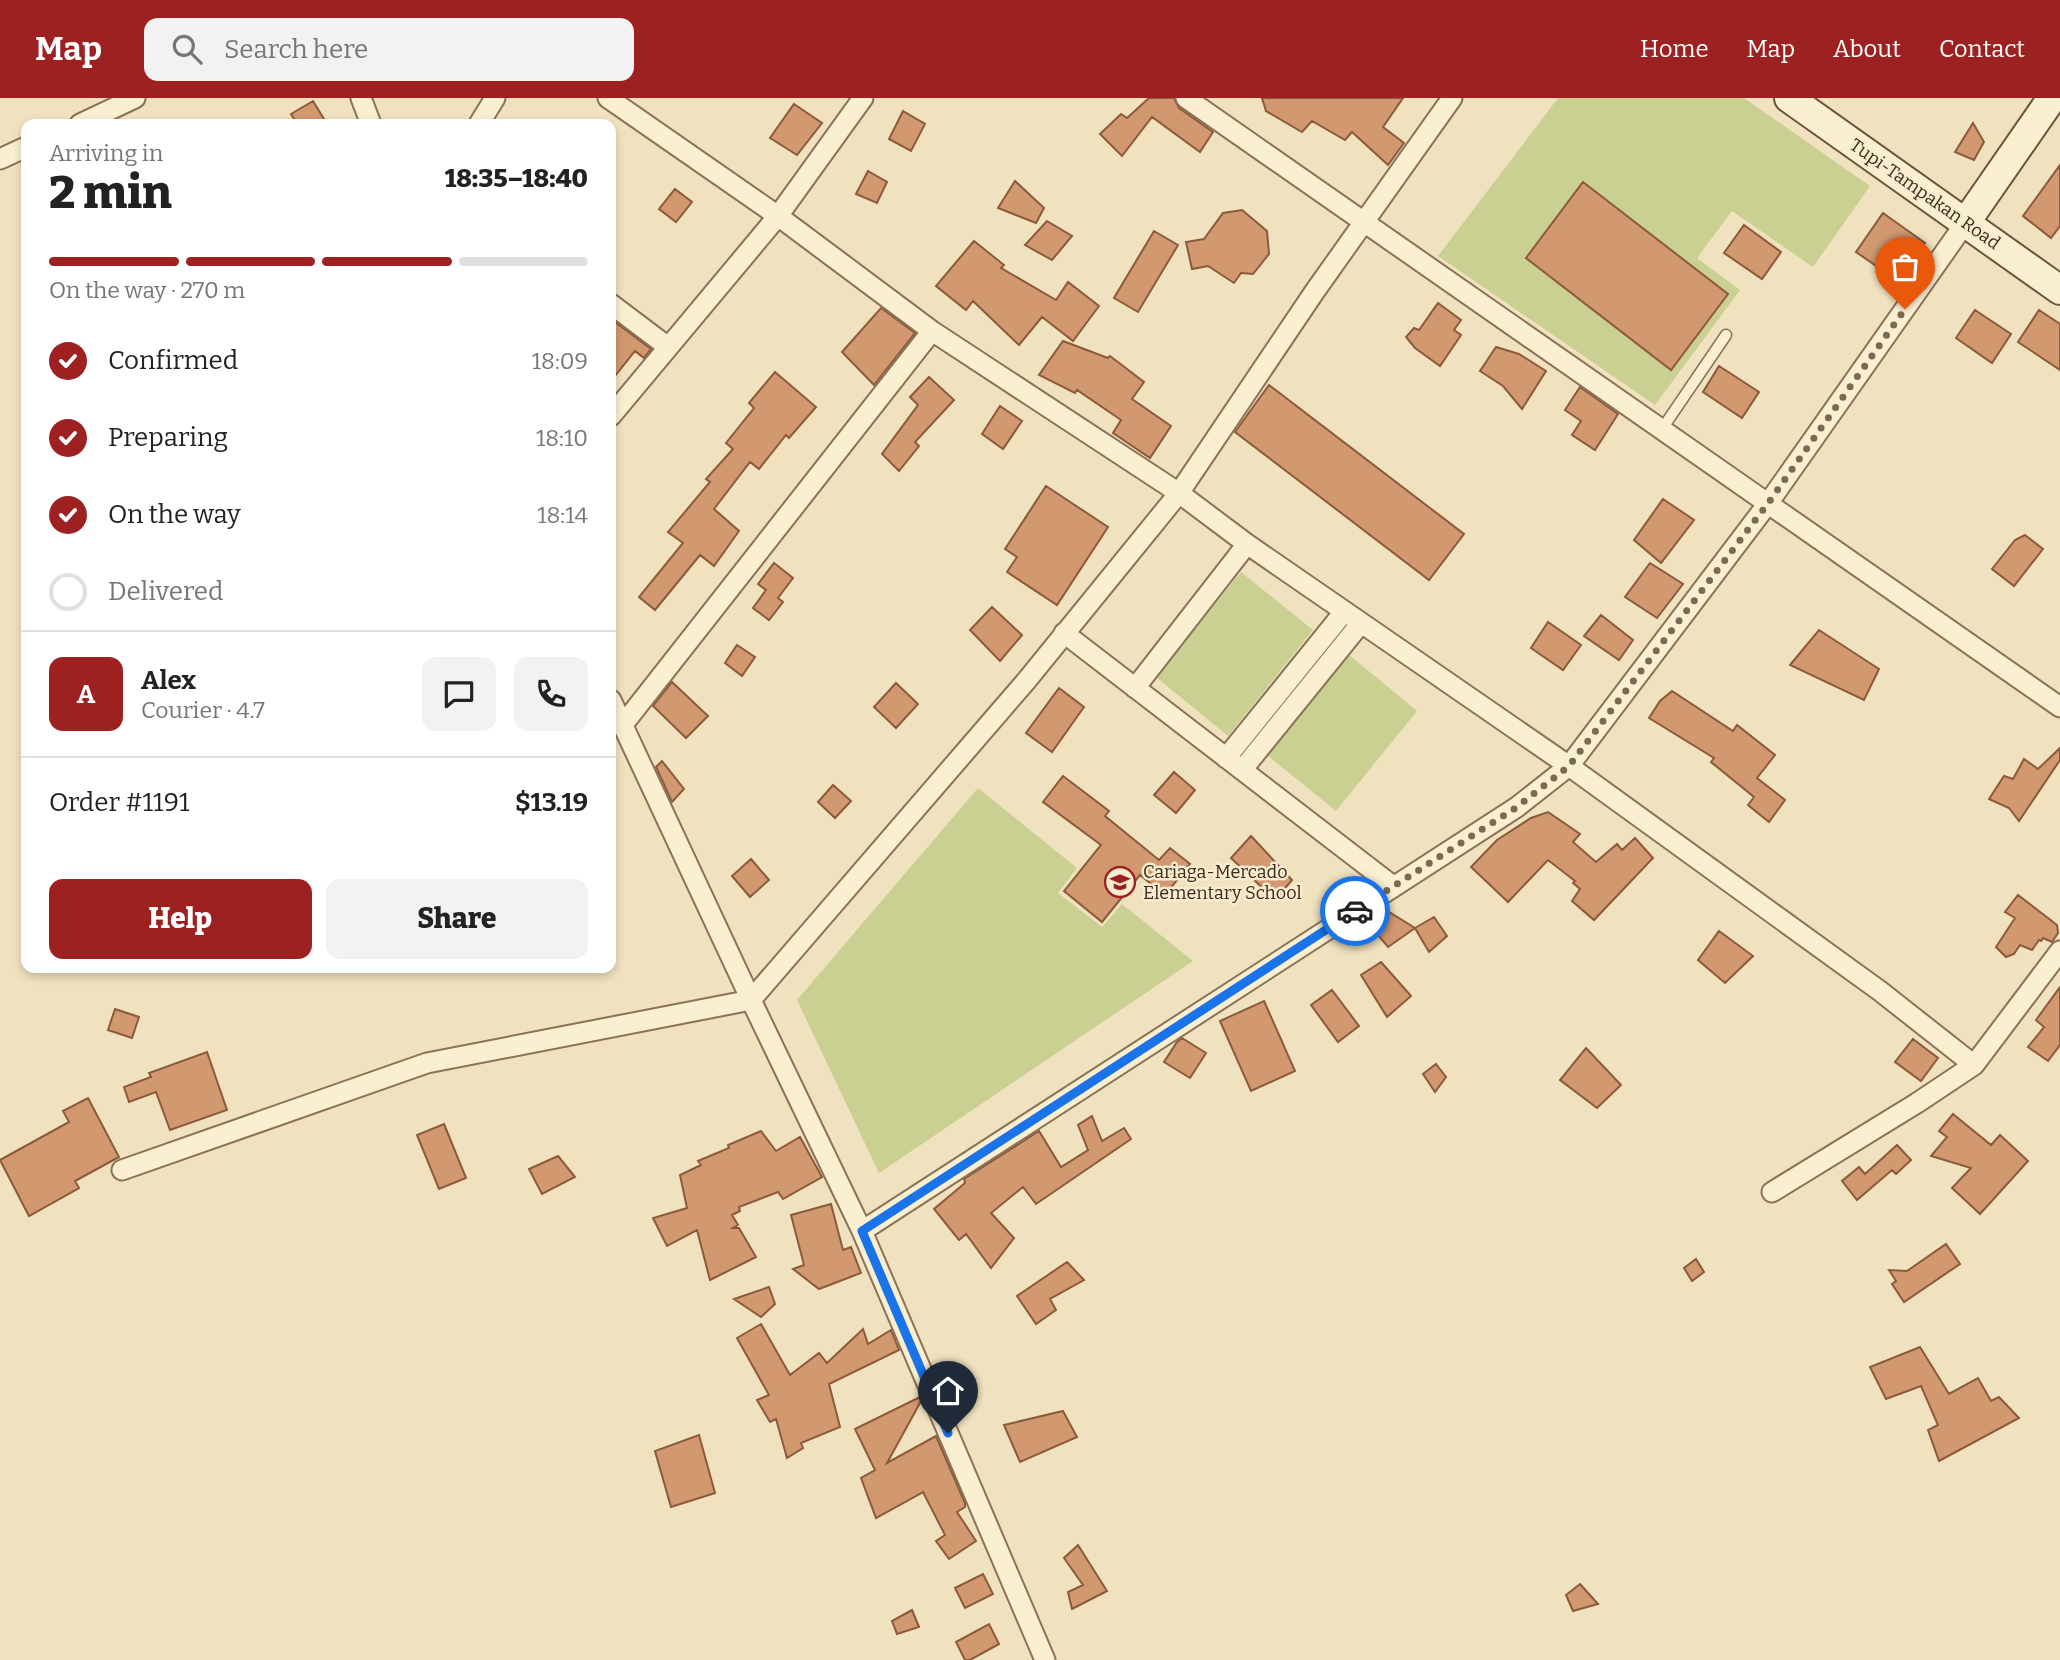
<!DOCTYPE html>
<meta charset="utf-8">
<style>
:root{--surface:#fff;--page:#f2f2f2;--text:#222;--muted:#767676;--line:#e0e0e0;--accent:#9e2122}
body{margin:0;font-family:Bitter,serif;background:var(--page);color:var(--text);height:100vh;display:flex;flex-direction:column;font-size:26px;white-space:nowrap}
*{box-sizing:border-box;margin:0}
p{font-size:23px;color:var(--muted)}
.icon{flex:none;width:38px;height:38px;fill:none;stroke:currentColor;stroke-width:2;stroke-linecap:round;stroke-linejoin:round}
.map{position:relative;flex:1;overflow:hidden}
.panel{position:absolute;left:21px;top:21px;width:595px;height:854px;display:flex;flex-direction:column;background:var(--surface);border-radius:14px;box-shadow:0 4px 10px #0003}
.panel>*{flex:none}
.pin{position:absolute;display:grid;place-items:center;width:60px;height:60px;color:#fff;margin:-72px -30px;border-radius:50% 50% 50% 0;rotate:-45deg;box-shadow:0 0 7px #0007}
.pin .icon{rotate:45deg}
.courier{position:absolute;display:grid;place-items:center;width:70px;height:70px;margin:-35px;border:5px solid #1a73e8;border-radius:50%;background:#fff;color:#222;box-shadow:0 2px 9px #0007}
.head em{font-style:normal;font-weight:800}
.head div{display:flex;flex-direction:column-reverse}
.head{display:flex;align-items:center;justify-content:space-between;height:119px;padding:0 28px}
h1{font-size:46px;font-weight:800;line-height:52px}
.bar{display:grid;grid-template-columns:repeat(4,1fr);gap:10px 7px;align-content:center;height:84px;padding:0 28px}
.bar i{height:9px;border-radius:5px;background:var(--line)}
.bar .active{background:var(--accent)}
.bar p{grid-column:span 4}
.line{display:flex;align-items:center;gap:18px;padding:0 28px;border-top:2px solid var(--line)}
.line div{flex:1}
.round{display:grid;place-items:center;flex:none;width:74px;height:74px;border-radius:14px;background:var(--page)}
ol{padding:0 28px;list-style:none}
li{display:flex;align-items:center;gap:21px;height:77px}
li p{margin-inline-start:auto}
li .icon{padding:7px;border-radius:50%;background:var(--accent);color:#fff;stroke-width:4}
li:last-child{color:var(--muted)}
li i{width:38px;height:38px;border:4px solid var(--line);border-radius:50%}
.cta{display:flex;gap:14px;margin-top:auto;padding:14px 28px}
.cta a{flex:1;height:80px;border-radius:14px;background:var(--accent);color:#fff;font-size:28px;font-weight:800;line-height:80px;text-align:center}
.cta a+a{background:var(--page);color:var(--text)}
header{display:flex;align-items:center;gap:42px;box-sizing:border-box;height:98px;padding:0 35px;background:var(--accent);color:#fff}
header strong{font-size:33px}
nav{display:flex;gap:38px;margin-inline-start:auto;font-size:24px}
.search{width:490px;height:63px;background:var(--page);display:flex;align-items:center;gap:18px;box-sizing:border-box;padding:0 24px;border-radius:14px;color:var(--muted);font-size:26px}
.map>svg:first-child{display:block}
.green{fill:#c9d092}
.building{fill:#d29971;stroke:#8c5a3a;stroke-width:2}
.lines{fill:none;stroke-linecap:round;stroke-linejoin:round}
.lane-casing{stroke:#8b7256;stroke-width:13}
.street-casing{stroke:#8b7256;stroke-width:23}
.secondary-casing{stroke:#6d5339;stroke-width:32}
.lane{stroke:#fbefd2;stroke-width:10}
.street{stroke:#fbefd2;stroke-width:19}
.secondary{stroke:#fbefd2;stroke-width:28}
.done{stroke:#796a54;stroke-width:7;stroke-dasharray:0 12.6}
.route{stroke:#1a73e8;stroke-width:9}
.labels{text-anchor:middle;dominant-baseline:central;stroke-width:5;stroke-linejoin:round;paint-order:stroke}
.street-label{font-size:18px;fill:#392a1b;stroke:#f8eccf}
.poi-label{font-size:18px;fill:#392a1b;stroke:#f8eccf;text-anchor:start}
</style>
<header>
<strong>Map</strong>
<div class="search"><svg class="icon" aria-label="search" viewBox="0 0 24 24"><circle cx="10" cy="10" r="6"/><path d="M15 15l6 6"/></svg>Search here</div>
<nav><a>Home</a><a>Map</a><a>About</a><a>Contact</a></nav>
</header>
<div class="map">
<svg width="2060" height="1562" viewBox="0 0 2060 1562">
<rect width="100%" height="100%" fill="#f1e2bf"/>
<path class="green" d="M1558,0H1744L1870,88L1813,169L1732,113L1697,160L1740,192L1655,307L1438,158Z
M1241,474L1313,532L1228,638L1156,579Z
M1348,556L1417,613L1336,713L1267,657Z
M978,690L1077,770L1058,795L1102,829L1122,806L1193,863L879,1075L797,902Z"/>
<path class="building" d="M1149,0H1174L1179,10L1213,34L1200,54L1152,19L1122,58L1100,36L1121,16L1127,20Z
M1262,0H1403L1383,29L1404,45L1388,67L1352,34L1345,42L1312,23L1302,34L1266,13Z
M313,3L327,26H297L291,16Z
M794,6L822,25L797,57L770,40Z
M903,13L925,26L911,53L889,41Z
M1973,25L1984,44L1974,62L1955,54Z
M2060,67V128L2051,140L2023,118Z
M868,73L887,84L877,105L856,96Z
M1015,83L1044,110L1036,125L998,110Z
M1583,84L1728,196L1671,272L1526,160Z
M675,91L692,104L676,124L659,111Z
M1242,112L1267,133L1269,156L1253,176L1241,175L1234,185L1208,168L1192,171L1186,144L1204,141L1223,115Z
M1883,115L1925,145L1898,183L1856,154Z
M1047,123L1072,138L1052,162L1025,147Z
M1744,127L1781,154L1762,181L1724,155Z
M1154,133L1178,147L1138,214L1114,200Z
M974,143L1004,167L1001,170L1056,202L1068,184L1099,208L1073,243L1042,219L1019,247L973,203L966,212L936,188Z
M1438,205L1461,222L1454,232L1461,237L1440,268L1415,250L1406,239L1414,230L1419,232Z
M881,210L915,235L874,287L842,254Z
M1975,212L2011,236L1992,265L1956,240Z
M2039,212L2060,226V272L2018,244Z
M611,221L651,251L644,260L635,253L611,283Z
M1063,243L1108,260L1110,258L1144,284L1132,301L1171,328L1150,360L1113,335L1121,322L1077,292L1075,295L1039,277Z
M1496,249L1519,256L1546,273L1522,311L1503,288L1480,273Z
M1719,268L1759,294L1742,320L1703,294Z
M775,274L816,309L789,340L786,337L759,371L750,364L714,411L739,433L714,468L700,457L655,512L639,499L683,445L668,434L710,384L706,381L733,351L726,345L754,310L749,305Z
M929,279L954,302L915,344L919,348L899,373L882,356L918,307L910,299Z
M1269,287L1464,436L1429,482L1235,334Z
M1580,289L1618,316L1595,352L1572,337L1581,323L1565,312Z
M1000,308L1022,323L1003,351L982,336Z
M1046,388L1108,429L1057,507L1007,474L1017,459L1005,451Z
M1663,401L1694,422L1661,465L1634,442Z
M2025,437L2043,451L2014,488L1992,471L2015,442Z
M774,465L793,480L778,500L783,504L769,522L753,510L766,492L758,486Z
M1650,465L1683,486L1657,520L1625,499Z
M992,509L1022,537L1000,563L970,532Z
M1601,517L1633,542L1619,562L1584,538Z
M1548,524L1581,547L1563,572L1531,550Z
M1819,532L1879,571L1864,602L1790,567Z
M737,547L755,559L742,578L725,565Z
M672,584L708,618L686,640L653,608Z
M896,585L918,606L896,630L874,609Z
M1059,590L1084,609L1052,654L1026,635Z
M1672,593L1733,633L1737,627L1775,657L1757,680L1785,702L1769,724L1748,707L1754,699L1711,664L1714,660L1649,620L1660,603Z
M2060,650V662L2019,723L2009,710L1989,701L2004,678L2013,681L2024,661L2038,671Z
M662,663L684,691L672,704L656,669Z
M1174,674L1195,692L1176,715L1154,697Z
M1063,678L1109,713L1105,718L1159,762L1170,750L1190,766L1165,797L1140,777L1102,824L1064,793L1101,747L1043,704Z
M833,687L851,703L835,720L818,704Z
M1548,714L1580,736L1573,744L1596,764L1617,746L1622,752L1635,740L1653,760L1594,822L1572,803L1580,791L1573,785L1575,783L1548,762L1508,804L1471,769L1497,742L1531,720Z
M1251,738L1292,782L1275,802L1231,760Z
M751,761L769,782L750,799L732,778Z
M2018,797L2057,827L2058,835L2052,844L2043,840L2041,843L2039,842L2032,852L2020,847L2014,856L2006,859L1996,849L2015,820L2005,814Z
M1386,812L1415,830L1388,849L1367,824Z
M1434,819L1447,838L1429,854L1415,830Z
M1719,833L1753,858L1725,885L1698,862Z
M1381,864L1411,898L1387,919L1361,877Z
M2060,889V947L2048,963L2028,949L2044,929L2036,922Z
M1332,892L1359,928L1338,944L1311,907Z
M1264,903L1295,973L1251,993L1220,923Z
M115,911L139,919L132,940L108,932Z
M1182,940L1206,955L1190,980L1164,964L1177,944Z
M1913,941L1938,960L1921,983L1895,964Z
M1586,950L1621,987L1597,1010L1560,982Z
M207,954L227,1012L170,1032L156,994L129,1004L124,989L151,979L149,975Z
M1436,966L1446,979L1435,994L1423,976Z
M88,1000L119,1059L75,1083L79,1090L29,1118L0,1062L69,1024L63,1013Z
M1953,1016L1991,1047L2000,1037L2028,1063L1980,1116L1952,1090L1971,1070L1931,1058L1947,1039L1939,1033Z
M1092,1018L1102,1043L1124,1030L1131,1041L1036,1106L1023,1089L991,1115L1014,1140L991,1170L966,1136L959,1142L934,1111L965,1085L964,1081L1039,1033L1061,1069L1088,1052L1078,1027Z
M444,1026L466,1080L439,1091L417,1037Z
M761,1033L776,1053L800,1039L822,1079L783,1101L778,1094L739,1109L740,1113L732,1117L738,1127L733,1130H739L756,1159L710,1182L697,1132L667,1148L653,1120L687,1110L680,1077L701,1067L698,1063L729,1050L728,1047Z
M1897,1047L1911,1062L1896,1076L1892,1072L1857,1102L1842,1083L1859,1069L1865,1076Z
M558,1058L575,1079L542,1096L529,1071Z
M831,1106L843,1152L851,1149L861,1175L819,1191L793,1171L804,1167L791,1117Z
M1946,1146L1960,1166L1904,1204L1892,1186L1896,1183L1889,1172L1907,1173Z
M1696,1161L1704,1174L1692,1183L1684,1170Z
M1067,1164L1084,1182L1050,1201L1056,1212L1036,1226L1017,1198Z
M769,1189L775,1206L761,1219L734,1201Z
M761,1226L790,1277L819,1255L827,1265L863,1231L868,1246L891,1232L899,1252L829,1286L840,1329L801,1345L803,1350L787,1360L776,1321L770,1324L757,1302L769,1297L737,1240Z
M1920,1249L1949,1296L1978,1280L1991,1303L1999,1299L2019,1320L1939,1363L1928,1332L1938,1327L1921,1288L1886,1301L1870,1269Z
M920,1299L921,1303L887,1365L936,1338L965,1405V1409L957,1414L976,1443L949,1461L936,1443L945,1437L923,1394L876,1420L861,1380L875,1372L855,1331Z
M1063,1313L1077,1339L1020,1364L1004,1327Z
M699,1337L715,1395L671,1409L655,1353Z
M1078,1447L1107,1493L1072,1511L1068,1494L1083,1487L1064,1460Z
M983,1476L993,1496L965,1510L955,1490Z
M1580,1486L1598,1506L1573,1513L1566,1497Z
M912,1512L919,1529L897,1536L892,1523Z
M989,1526L999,1546L970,1562H965L956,1544Z"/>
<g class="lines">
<g class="lane-casing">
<path id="lane" d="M1662,331L1726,237"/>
</g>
<g class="street-casing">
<path id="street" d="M361,0L371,26
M608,0L778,118L932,233L1179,395L1247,446L1569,668L1880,893L1974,967
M1186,0L2060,609
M80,26L135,0
M479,26L495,0
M0,61L26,49
M611,206L668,249
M611,318L778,118L863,0
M1064,535L1393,788
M1135,590L1247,446
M611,602L751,902L862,1133L1045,1562
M622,628L932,233
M1226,660L1344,514
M1242,672L1361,525
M122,1072L427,965L751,902L1027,582L1179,395L1315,193L1452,0
M1772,1094L1917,1005L1974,967L2060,853
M862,1133L1517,709L1569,668L1769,404L1966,124"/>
</g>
<g class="secondary-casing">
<path id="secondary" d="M1789,0L2060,192
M1966,124L2052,0"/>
</g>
<use href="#lane" class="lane"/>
<use href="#street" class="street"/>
<use href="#secondary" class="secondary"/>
</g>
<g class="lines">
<path class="done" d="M1355,813L1517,709L1569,668L1769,404L1905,211"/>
<path class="route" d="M948,1335L862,1133L1355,813"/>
</g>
<defs>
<g id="school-ring" transform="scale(1.575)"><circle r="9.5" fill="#f8eccf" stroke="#9e2122" stroke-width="1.5"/><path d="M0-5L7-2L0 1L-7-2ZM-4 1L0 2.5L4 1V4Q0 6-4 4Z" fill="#9e2122"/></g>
</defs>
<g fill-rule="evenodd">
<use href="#school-ring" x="1120" y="784"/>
</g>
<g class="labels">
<g class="street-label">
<text transform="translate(1925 96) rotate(35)">Tupi-Tampakan Road</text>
</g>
<g class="poi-label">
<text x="1143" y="774">Cariaga-Mercado<tspan x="1143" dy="21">Elementary School</tspan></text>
</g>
</g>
</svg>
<div class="pin" style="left:1905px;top:211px;background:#ea580c"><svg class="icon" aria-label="bag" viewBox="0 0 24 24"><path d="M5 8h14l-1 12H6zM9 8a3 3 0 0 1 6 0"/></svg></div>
<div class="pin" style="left:948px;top:1335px;background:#1f2937"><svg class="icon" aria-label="home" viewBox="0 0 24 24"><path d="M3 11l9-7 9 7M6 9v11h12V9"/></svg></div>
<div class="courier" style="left:1355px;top:813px"><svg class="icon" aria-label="car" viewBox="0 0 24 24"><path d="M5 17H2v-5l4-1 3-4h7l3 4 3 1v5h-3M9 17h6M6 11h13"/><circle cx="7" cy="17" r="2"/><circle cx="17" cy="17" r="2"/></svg></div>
<section class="panel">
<div class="head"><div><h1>2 min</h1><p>Arriving in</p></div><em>18:35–18:40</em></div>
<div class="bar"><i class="active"></i><i class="active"></i><i class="active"></i><i></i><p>On the way · 270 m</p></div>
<ol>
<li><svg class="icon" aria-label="check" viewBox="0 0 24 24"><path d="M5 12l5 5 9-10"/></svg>Confirmed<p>18:09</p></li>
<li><svg class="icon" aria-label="check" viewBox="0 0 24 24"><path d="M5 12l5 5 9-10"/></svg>Preparing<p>18:10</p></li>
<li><svg class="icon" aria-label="check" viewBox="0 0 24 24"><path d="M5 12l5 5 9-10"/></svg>On the way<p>18:14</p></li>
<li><i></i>Delivered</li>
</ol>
<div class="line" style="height:126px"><b class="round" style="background:var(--accent);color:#fff">A</b><div><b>Alex</b><p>Courier · 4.7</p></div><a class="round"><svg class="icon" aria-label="chat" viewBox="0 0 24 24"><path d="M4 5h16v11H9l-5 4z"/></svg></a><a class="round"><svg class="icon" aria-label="phone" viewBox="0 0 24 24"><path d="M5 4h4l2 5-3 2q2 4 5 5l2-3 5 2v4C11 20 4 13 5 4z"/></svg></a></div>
<div class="line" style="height:91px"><div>Order #1191</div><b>$13.19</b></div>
<div class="cta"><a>Help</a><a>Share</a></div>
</section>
</div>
